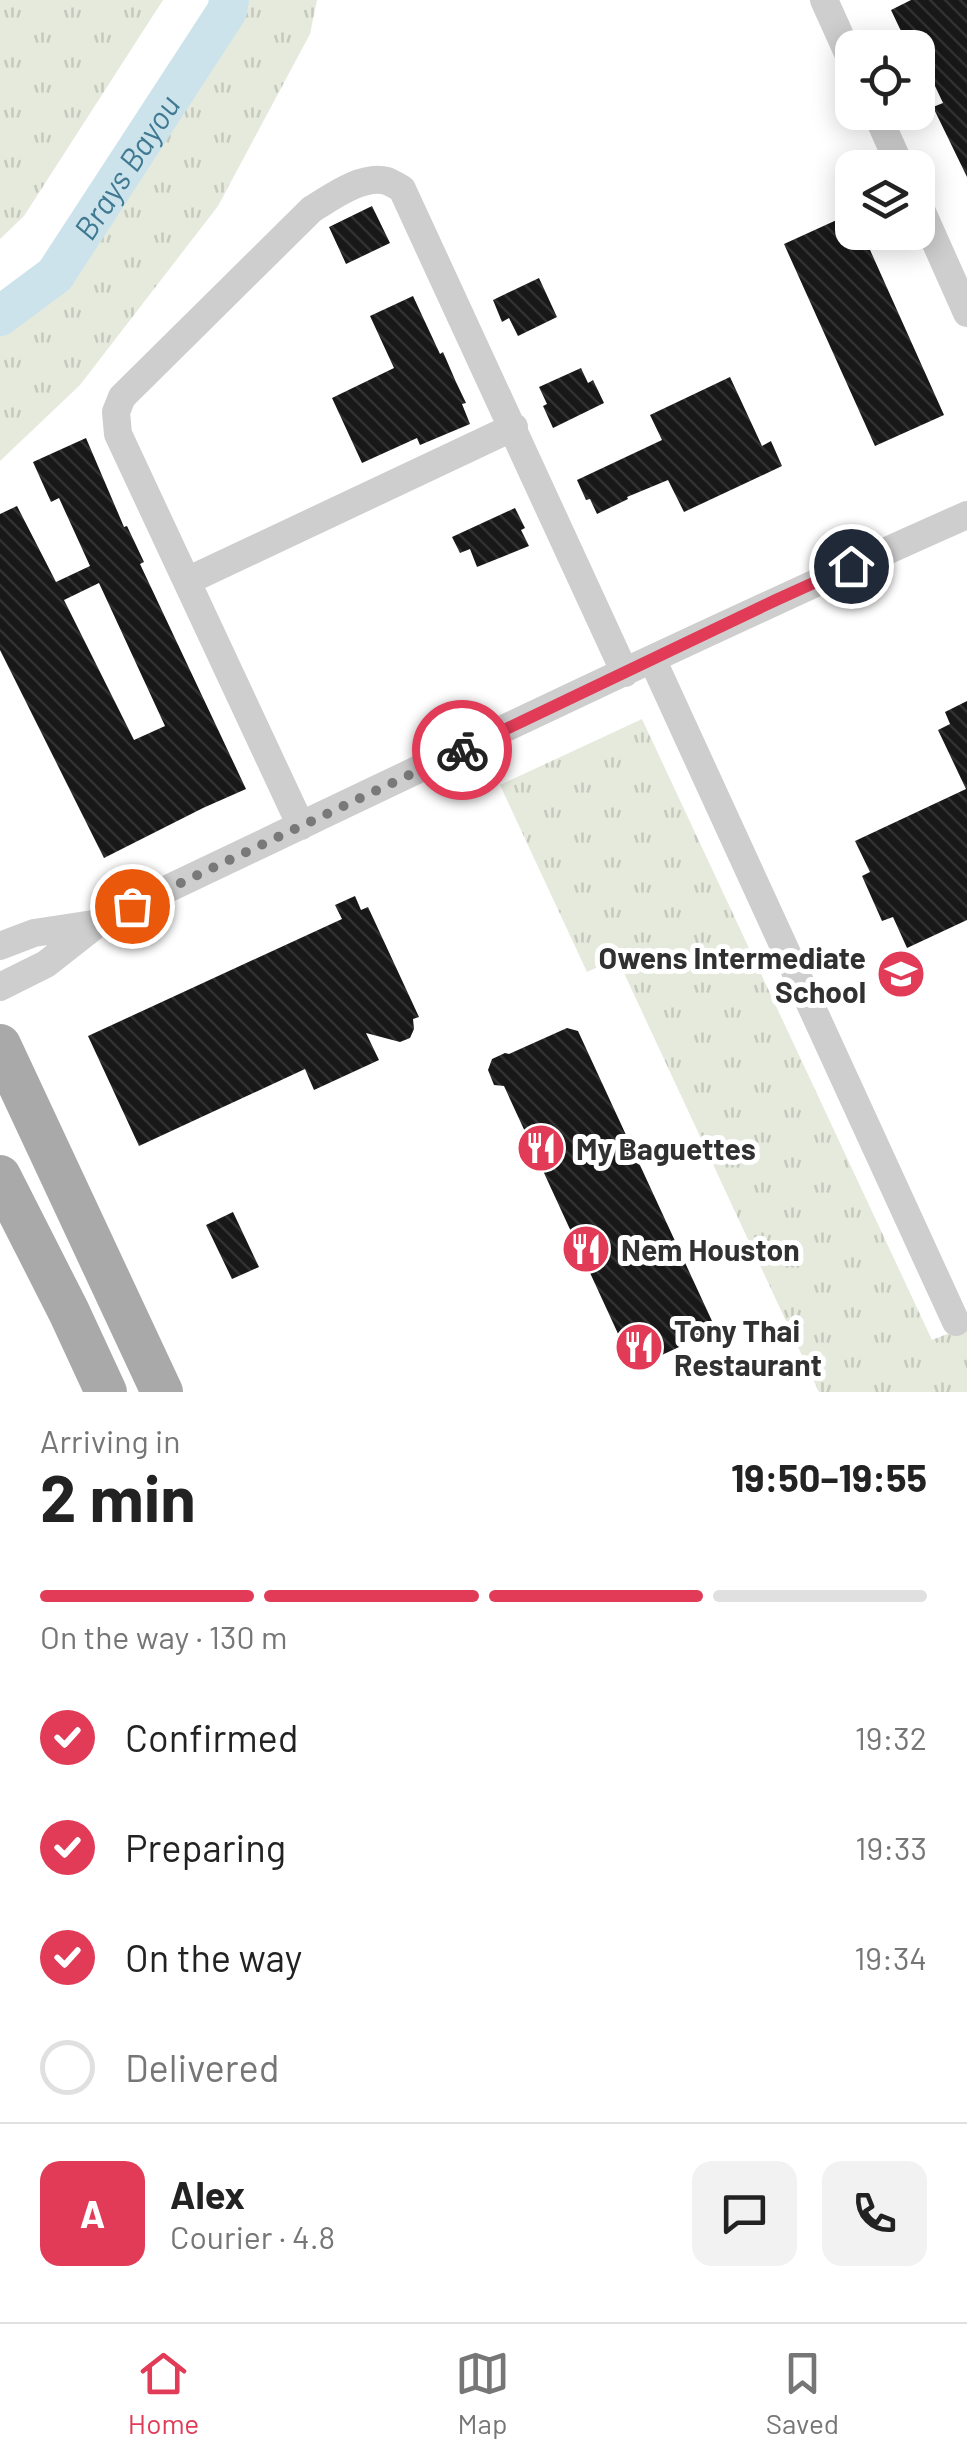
<!DOCTYPE html>
<meta charset="utf-8">
<style>
:root{--surface:#fff;--page:#f2f2f2;--text:#222;--muted:#767676;--line:#e0e0e0;--accent:#e13b57}
body{margin:0;font-family:Barlow,sans-serif;background:var(--page);color:var(--text);height:100vh;display:flex;flex-direction:column;font-size:38px;white-space:nowrap}
*{box-sizing:border-box;margin:0}
p{font-size:32px;color:var(--muted)}
.icon{flex:none;width:55px;height:55px;fill:none;stroke:currentColor;stroke-width:2;stroke-linecap:round;stroke-linejoin:round}
.map{position:relative;height:1392px;overflow:hidden}
.sheet{display:flex;flex-direction:column;background:var(--surface);flex:1}
.sheet>*{flex:none}
.tools{position:absolute;left:835px;top:30px;display:grid;gap:20px}
.tools a{display:grid;place-items:center;width:100px;height:100px;border-radius:20px;background:var(--surface);box-shadow:0 5px 25px #0003;font-size:50px}
.pin{position:absolute;display:grid;place-items:center;width:85px;height:85px;color:#fff;margin:-42px;border:5px solid #fff;border-radius:50%;box-shadow:0 2px 10px #0007}
.courier{position:absolute;display:grid;place-items:center;width:100px;height:100px;margin:-50px;border:8px solid #e13b57;border-radius:50%;background:#fff;color:#222;box-shadow:0 2px 12px #0007}
.summary em{font-style:normal;font-weight:700}
.summary div{display:flex;flex-direction:column-reverse}
.summary{display:flex;align-items:center;justify-content:space-between;height:170px;padding:0 40px}
h1{font-size:65px;font-weight:700;line-height:75px}
.bar{display:grid;grid-template-columns:repeat(4,1fr);gap:15px 10px;align-content:center;height:120px;padding:0 40px}
.bar i{height:12px;border-radius:8px;background:var(--line)}
.bar .active{background:var(--accent)}
.bar p{grid-column:span 4}
.line{display:flex;align-items:center;gap:25px;padding:0 40px;border-top:2px solid var(--line)}
.line div{flex:1}
.round{display:grid;place-items:center;flex:none;width:105px;height:105px;border-radius:20px;background:var(--page)}
ol{padding:0 40px;list-style:none}
li{display:flex;align-items:center;gap:30px;height:110px}
li p{margin-inline-start:auto}
li .icon{padding:10px;border-radius:50%;background:var(--accent);color:#fff;stroke-width:4}
li:last-child{color:var(--muted)}
li i{width:55px;height:55px;border:5px solid var(--line);border-radius:50%}
.tabs{display:flex;justify-content:space-around;align-items:center;height:140px;border-top:2px solid var(--line);background:var(--surface);font-size:28px;color:var(--muted)}
.tabs a{display:grid;justify-items:center;gap:5px}
.tabs .active{color:var(--accent)}
.map>svg:first-child{display:block}
.grass{fill:url(#grass-tufts)}
.lines{fill:none;stroke-linecap:round;stroke-linejoin:round}
.river{stroke:#cde3ec;stroke-width:40}
.building{fill:url(#building-back-hatch);fill-rule:evenodd}
.street{stroke:#cecece;stroke-width:28}
.primary{stroke:#a9a9a9;stroke-width:42}
.done{stroke:#797979;stroke-width:10;stroke-dasharray:0 18}
.route{stroke:#e13b57;stroke-width:12}
.labels{text-anchor:middle;dominant-baseline:central;stroke-width:10;stroke-linejoin:round;paint-order:stroke}
.poi-label{font-size:30px;font-weight:bold;fill:#313131;stroke:#fff;text-anchor:start}
.water-label{font-size:32px;font-style:italic;fill:#407a92;stroke:#fff}
</style>
<div class="map">
<svg width="967" height="1392" viewBox="0 0 967 1392">
<defs>
<pattern id="grass-tufts" width="24" height="20" patternUnits="userSpaceOnUse" patternTransform="scale(2.5)"><rect width="24" height="20" fill="#e5eadd"/><path d="M3 7l-1-3M5 7V3M7 7l1-3M15 17l-1-3M17 17v-4M19 17l1-3" fill="none" stroke="#c5c9be"/></pattern>
<pattern id="building-back-hatch" width="6" height="6" patternUnits="userSpaceOnUse" patternTransform="scale(2.5)"><rect width="6" height="6" fill="#181818"/><path d="M-1 5l2 2M0 0l6 6M5-1l2 2" fill="none" stroke="#313131"/></pattern>
</defs>
<rect width="100%" height="100%" fill="#fff"/>
<path class="grass" d="M0,0H163L24,216L0,239Z
M214,0H317L310,34L218,206L80,385L0,461V306L44,264L207,24Z
M642,719L932,1340L967,1326V1392H819L617,958L587,972L500,785Z"/>
<g class="lines">
<path class="river" id="s1" d="M0,316L55,275L227,11L229,0"/>
</g>
<path class="building" d="M911,0H967V177L933,107L943,103L927,69L918,73V48H909L891,10Z
M372,206L390,243L346,264L329,227Z
M852,213V232H862L944,415L875,446L784,244Z
M539,278L557,317L518,336L509,318L502,322L493,300Z
M413,296L440,354L443,352L456,382L466,403L462,404L470,424L420,445L417,438L362,463L332,398L394,368L370,316Z
M581,368L588,383L593,380L604,403L553,428L543,406L547,404L539,387Z
M730,377L762,446L771,441L782,466L684,512L668,480L627,497L628,499L597,514L590,499L586,500L577,480L662,440L650,415Z
M86,438L124,527L127,526L144,562L140,564L246,789L203,808L104,858L0,650V514L17,506L56,582L90,566L59,498L51,502L33,462ZM99,583L165,726L134,740L64,600Z
M515,508L525,528L521,530L529,546L477,567L470,549L460,553L452,537Z
M967,701V920L907,948L893,917L882,921L862,876L870,872L855,841L966,789L938,730L950,724L945,712Z
M355,896L361,910L368,907L419,1017L413,1019L414,1029L410,1038L400,1042L366,1033L379,1060L314,1090L305,1069L139,1146L88,1036L342,919L335,905Z
M567,1028L578,1031L712,1321L707,1334L634,1368L622,1363L617,1350L620,1338L504,1086L494,1085L488,1070L492,1059L505,1053L509,1054Z
M233,1212L259,1267L232,1279L206,1225Z"/>
<g class="lines">
<path class="street" d="M824,0L852,62
M876,112L901,168
M918,203L967,313
M187,581L514,427
M653,661L956,1322
M301,826L118,434L116,412L122,397L312,209C332,197 363,174 387,181C392,183 397,186 402,189L625,673
M0,946L34,933L93,924
M0,987L46,964L102,920C389,784 676,644 967,515"/>
<path class="primary" d="M0,1045L162,1392
M0,1176L69,1312L106,1392"/>
</g>
<g class="lines">
<path class="done" d="M132,906L462,750"/>
<path class="route" d="M462,750L776,600L851,566"/>
</g>
<defs>
<g id="school-disc" transform="scale(2.5)"><circle r="9.5" fill="#e13b57" stroke="#fff"/><path d="M0-5L7-2L0 1L-7-2ZM-4 1L0 2.5L4 1V4Q0 6-4 4Z" fill="#fff"/></g>
<g id="restaurant-disc" transform="scale(2.5)"><circle r="9.5" fill="#e13b57" stroke="#fff"/><path d="M-5-6h1v4h1v-4h1v4h1v-4h1v5L-1.5 .5V6h-2V.5L-5-1ZM5-6V6H3V1.5H1.5Q1.5-4 5-6Z" fill="#fff"/></g>
</defs>
<g fill-rule="evenodd">
<use href="#school-disc" x="901" y="974"/>
<use href="#restaurant-disc" x="541" y="1148"/>
<use href="#restaurant-disc" x="586" y="1249"/>
<use href="#restaurant-disc" x="639" y="1347"/>
</g>
<g class="labels">
<g class="poi-label">
<text x="866" y="957" text-anchor="end">Owens Intermediate<tspan x="866" dy="34">School</tspan></text>
<text x="576" y="1148">My Baguettes</text>
<text x="621" y="1249">Nem Houston</text>
<text x="674" y="1330">Tony Thai<tspan x="674" dy="34">Restaurant</tspan></text>
</g>
<g class="water-label">
<text stroke="none"><textPath href="#s1" startOffset="198">Brays Bayou</textPath></text>
</g>
</g>
</svg>
<div class="tools">
<a><svg class="icon" aria-label="locate" viewBox="0 0 24 24"><circle cx="12" cy="12" r="6"/><path d="M12 2v4M12 18v4M2 12h4M18 12h4"/></svg></a>
<a><svg class="icon" aria-label="layers" viewBox="0 0 24 24"><path d="M12 4l9 5-9 5-9-5zM3 14l9 5 9-5"/></svg></a>
</div>
<div class="pin" style="left:132px;top:906px;background:#ea580c"><svg class="icon" aria-label="bag" viewBox="0 0 24 24"><path d="M5 8h14l-1 12H6zM9 8a3 3 0 0 1 6 0"/></svg></div>
<div class="pin" style="left:851px;top:566px;background:#1f2937"><svg class="icon" aria-label="home" viewBox="0 0 24 24"><path d="M3 11l9-7 9 7M6 9v11h12V9"/></svg></div>
<div class="courier" style="left:462px;top:750px"><svg class="icon" aria-label="bike" viewBox="0 0 24 24"><circle cx="6" cy="16" r="4"/><circle cx="18" cy="16" r="4"/><path d="M6 16l4-8h5l3 8M10 8l3 8H6M13 5h3"/></svg></div>
</div>
<section class="sheet">
<div class="summary"><div><h1>2 min</h1><p>Arriving in</p></div><em>19:50–19:55</em></div>
<div class="bar"><i class="active"></i><i class="active"></i><i class="active"></i><i></i><p>On the way · 130 m</p></div>
<ol>
<li><svg class="icon" aria-label="check" viewBox="0 0 24 24"><path d="M5 12l5 5 9-10"/></svg>Confirmed<p>19:32</p></li>
<li><svg class="icon" aria-label="check" viewBox="0 0 24 24"><path d="M5 12l5 5 9-10"/></svg>Preparing<p>19:33</p></li>
<li><svg class="icon" aria-label="check" viewBox="0 0 24 24"><path d="M5 12l5 5 9-10"/></svg>On the way<p>19:34</p></li>
<li><i></i>Delivered</li>
</ol>
<div class="line" style="height:180px"><b class="round" style="background:var(--accent);color:#fff">A</b><div><b>Alex</b><p>Courier · 4.8</p></div><a class="round"><svg class="icon" aria-label="chat" viewBox="0 0 24 24"><path d="M4 5h16v11H9l-5 4z"/></svg></a><a class="round"><svg class="icon" aria-label="phone" viewBox="0 0 24 24"><path d="M5 4h4l2 5-3 2q2 4 5 5l2-3 5 2v4C11 20 4 13 5 4z"/></svg></a></div>
</section>
<nav class="tabs">
<a class="active"><svg class="icon" aria-label="home" viewBox="0 0 24 24"><path d="M3 11l9-7 9 7M6 9v11h12V9"/></svg>Home</a>
<a><svg class="icon" aria-label="map" viewBox="0 0 24 24"><path d="M3 6l6-2 6 2 6-2v14l-6 2-6-2-6 2zM9 4v14M15 6v14"/></svg>Map</a>
<a><svg class="icon" aria-label="saved" viewBox="0 0 24 24"><path d="M7 4h10v16l-5-4-5 4z"/></svg>Saved</a>
</nav>
